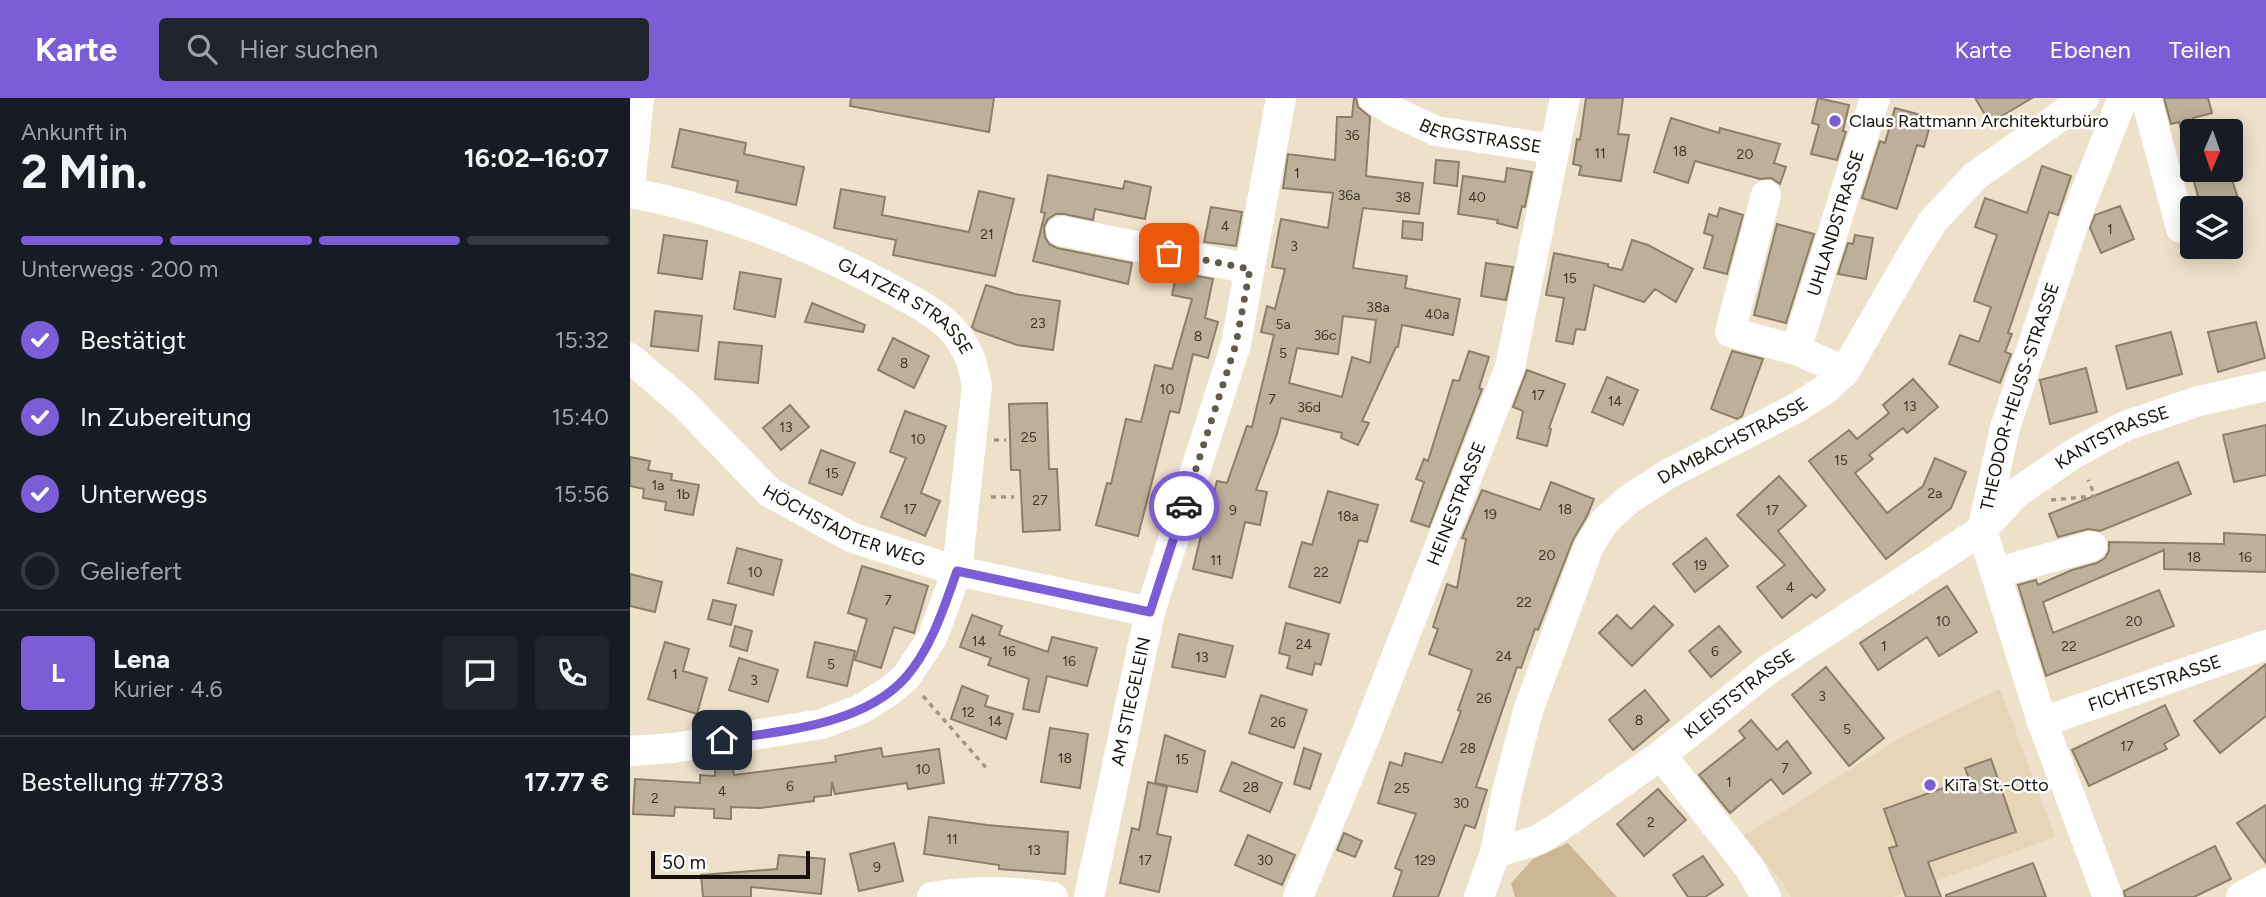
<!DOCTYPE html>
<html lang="de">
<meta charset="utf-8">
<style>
:root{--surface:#171b24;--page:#20242c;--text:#f1f3f6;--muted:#9ea1a6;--line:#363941;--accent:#7b5dd7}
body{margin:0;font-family:Figtree,sans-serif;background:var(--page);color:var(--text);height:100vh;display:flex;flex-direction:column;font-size:26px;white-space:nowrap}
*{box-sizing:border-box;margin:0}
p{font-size:23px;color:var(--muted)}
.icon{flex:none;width:38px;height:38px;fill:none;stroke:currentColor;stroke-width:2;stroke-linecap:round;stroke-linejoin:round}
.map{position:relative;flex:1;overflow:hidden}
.sheet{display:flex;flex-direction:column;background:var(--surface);width:630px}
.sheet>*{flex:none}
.needle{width:46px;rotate:182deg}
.tools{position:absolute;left:1550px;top:21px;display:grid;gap:14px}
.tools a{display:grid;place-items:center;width:63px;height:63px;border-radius:7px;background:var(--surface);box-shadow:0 4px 18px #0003;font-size:35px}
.scale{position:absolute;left:21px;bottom:18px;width:159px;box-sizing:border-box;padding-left:7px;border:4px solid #151109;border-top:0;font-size:19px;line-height:24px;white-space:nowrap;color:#151109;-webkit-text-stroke:5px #fff;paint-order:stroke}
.pin{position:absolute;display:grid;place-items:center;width:60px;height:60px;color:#fff;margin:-30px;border-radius:14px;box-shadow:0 4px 10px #0006}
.courier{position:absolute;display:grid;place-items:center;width:70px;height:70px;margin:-35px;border:5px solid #7b5dd7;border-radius:50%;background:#fff;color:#222;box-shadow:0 2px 9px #0007}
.head em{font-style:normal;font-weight:700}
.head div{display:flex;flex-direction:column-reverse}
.head{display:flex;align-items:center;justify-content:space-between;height:119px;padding:0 21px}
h1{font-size:46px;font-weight:700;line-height:52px}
.bar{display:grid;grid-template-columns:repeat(4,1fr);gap:10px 7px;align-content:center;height:84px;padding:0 21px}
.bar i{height:9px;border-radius:5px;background:var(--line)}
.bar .current{background:var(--accent)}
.bar p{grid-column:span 4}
.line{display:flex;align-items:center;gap:18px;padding:0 21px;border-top:2px solid var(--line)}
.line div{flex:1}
.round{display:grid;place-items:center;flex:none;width:74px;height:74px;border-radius:7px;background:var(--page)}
ol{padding:0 21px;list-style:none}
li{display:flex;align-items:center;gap:21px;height:77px}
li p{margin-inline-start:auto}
li .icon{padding:7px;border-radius:50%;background:var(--accent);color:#fff;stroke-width:4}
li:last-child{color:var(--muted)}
li i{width:38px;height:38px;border:4px solid var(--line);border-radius:50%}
header{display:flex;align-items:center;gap:42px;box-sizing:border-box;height:98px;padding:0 35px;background:var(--accent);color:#fff}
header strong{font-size:33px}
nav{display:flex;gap:38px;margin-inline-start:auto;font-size:24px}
.search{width:490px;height:63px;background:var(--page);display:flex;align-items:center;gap:18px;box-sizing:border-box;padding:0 24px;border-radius:7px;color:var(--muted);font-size:26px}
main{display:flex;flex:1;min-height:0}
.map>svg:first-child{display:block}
.built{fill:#e6d5b7}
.green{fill:#cdb792}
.building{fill:#bdb09a;stroke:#8c7f6a;stroke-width:2;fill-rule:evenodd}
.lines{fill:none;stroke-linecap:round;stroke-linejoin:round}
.path{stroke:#a09684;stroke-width:3.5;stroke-dasharray:5 5;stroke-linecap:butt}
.minor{stroke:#fff;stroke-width:30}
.done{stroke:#615a4d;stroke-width:7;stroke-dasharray:0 12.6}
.route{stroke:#7b5dd7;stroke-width:9}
.poi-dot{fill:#7b5dd7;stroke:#fff;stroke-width:2.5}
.labels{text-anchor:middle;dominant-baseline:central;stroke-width:5;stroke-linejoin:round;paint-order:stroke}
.number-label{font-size:14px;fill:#3f392d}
.poi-label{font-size:18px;fill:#151109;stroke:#fff;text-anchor:start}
.street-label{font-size:18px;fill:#151109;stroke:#fff}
</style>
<header>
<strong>Karte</strong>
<div class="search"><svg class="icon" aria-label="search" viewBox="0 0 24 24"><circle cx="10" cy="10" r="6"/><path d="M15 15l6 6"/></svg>Hier suchen</div>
<nav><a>Karte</a><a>Ebenen</a><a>Teilen</a></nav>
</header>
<main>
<section class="sheet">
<div class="head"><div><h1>2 Min.</h1><p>Ankunft in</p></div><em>16:02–16:07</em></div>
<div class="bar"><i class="current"></i><i class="current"></i><i class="current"></i><i></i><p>Unterwegs · 200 m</p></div>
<ol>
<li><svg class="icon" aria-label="check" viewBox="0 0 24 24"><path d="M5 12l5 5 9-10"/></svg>Bestätigt<p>15:32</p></li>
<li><svg class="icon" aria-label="check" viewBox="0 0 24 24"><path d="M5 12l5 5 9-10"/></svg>In Zubereitung<p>15:40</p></li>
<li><svg class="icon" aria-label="check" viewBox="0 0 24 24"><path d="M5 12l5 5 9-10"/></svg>Unterwegs<p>15:56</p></li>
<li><i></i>Geliefert</li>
</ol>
<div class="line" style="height:126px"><b class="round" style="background:var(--accent);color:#fff">L</b><div><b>Lena</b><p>Kurier · 4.6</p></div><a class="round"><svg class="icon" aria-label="chat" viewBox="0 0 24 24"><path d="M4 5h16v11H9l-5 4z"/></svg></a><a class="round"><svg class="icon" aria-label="phone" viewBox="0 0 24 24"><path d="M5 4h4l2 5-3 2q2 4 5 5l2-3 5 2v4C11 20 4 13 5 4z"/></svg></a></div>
<div class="line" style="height:91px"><div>Bestellung #7783</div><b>17.77 €</b></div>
</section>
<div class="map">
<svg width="1636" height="799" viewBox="0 0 1636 799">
<rect width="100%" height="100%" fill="#eee1ca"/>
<path class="built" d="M1370,591L1425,739L1263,799H1161L1153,785L1114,738L1275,637Z"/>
<path class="green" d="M938,745L987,799H885L881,785L903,761Z"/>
<path class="building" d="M221,0H364L359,34L220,8Z
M724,0H726L728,9L740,19L736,78L793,85L789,116L733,110L723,170L777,178L775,190L830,201L823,237L772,227L768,249H766L732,323L739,325L728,347L711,340L712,335L651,320L647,336L626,392L637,394L630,427L615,424L602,480L563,471L574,424L571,423L576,401L582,403L587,383L597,385L617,328L622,329L644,237L631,234L637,208L645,211L655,171L642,169L651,121L698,130L703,95L653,90L658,56L705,62L707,19H722ZM713,218L746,222L740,265L722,259L712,299L659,285L667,250L708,256Z
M956,0H993L988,36L999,37L991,83L949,77L951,68L943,66L947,41L950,42Z
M1188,0L1219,7L1213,33L1216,34L1207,62L1181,56L1189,27L1182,25Z
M1345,0H1402L1360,25Z
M1534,0H1578L1582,15L1563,20V55L1557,56L1549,24L1541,26Z
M1265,10L1302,20L1294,49L1287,47L1267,111L1232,100L1250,43L1255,45Z
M1041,20L1089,35L1090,30L1150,46L1144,65L1156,69L1150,86L1141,80L1130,81L1065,63L1058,85L1024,74Z
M50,31L116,45L114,56L174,69L166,107L106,94L108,83L42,69Z
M806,62L829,64L827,88L804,85Z
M1412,68L1441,78L1428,117L1419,114L1378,235L1382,236L1375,254L1381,256L1370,285L1319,266L1330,237L1349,244L1361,209L1344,203L1367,137L1345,129L1355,100L1397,115Z
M877,70L902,74L895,109L892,108L887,130L867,125L868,122L828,116L833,78L875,84Z
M1561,72H1599L1611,110H1571Z
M418,77L493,91L495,83L521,89L515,121L465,111L463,122L434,116H426L418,121L414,129L415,139L419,146L427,150L502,165L498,186L403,163L415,115L411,114Z
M211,91L255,99L252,117L339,134L349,93L384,101L365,178L263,157L266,142L204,130Z
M1490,108L1504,141L1471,155L1460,130L1465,117Z
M581,109L612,114L606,148L574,144Z
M1090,110L1113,117L1097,176L1074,170L1083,138L1074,135L1079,116L1087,119Z
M773,123L793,125L792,142L772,140Z
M1147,126L1184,136L1156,225L1124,217Z
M34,137L77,143L72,181L28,175Z
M1225,137L1243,140L1236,181L1208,176L1218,145L1223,146Z
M1002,142L1018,147L1063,171L1046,204L1025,191L1014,204L964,187L955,232L946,231L943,246L926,243L934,200L916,197L924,155L978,166V169L992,172Z
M856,165L883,169L876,202L851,198Z
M110,174L151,181L145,219L104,211Z
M547,174L583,181L575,220L588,224L578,260L563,256L549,315L540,313L508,438L466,427L477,385L481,386L496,321L511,324L525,267L542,271L562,201L542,197Z
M356,187L385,196L430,203L423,252L387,247L345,232L342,229Z
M182,205L235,227L233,234L175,224Z
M25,213L72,218L68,253L21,248Z
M1626,224L1635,260L1588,274L1578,234Z
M1541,234L1552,276L1497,291L1486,248Z
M263,240L299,258L284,290L248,272Z
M89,244L132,248L128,285L85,281Z
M839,253L859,259L849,290L852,291L799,429L781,423L794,384L786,381L794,361L798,363L823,282L829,283Z
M1102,253L1133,261L1112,318L1107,321L1081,311Z
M1456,270L1467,314L1420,326L1410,282Z
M897,272L935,286L919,330L921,331L917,348L887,340L893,313L883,309Z
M977,279L1008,292L993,327L962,314Z
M1283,281L1308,309L1277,335L1273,330L1239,357L1243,361L1225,375L1257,415L1293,388L1305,360L1336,374L1321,410L1256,461L1179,363L1219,332L1227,341L1259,315L1253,307Z
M417,305L419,371H427L430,432L393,434L390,372H381L379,306Z
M160,307L179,329L151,352L133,330Z
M275,313L316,328L291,395L310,403L295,438L251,419L276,360L260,354Z
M1636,327V377L1604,384L1593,337Z
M191,352L225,365L212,397L179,385Z
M0,359L20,363L18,372L42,376L41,382L69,387L63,417L35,412L36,404L13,400L14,391L0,388Z
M1548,364L1561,396L1470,433L1458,431L1428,439L1419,416Z
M1149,378L1176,408L1148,433L1195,492L1186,500L1182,496L1152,520L1127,489L1155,467L1107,417Z
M921,384L964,401L957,418L943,442L908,532L905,531L891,570L887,569L846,689L857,692L845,730L835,727L808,799H763L772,773L765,770L786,716L748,705L760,664L772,668L775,655L812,665L831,613L828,612L842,572L799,556L808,531L803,529L817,486L827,490L836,441L832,440L852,392L910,412Z
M698,393L748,407L737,444L729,442L710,505L659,489L672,444L682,447Z
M1594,435L1636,437V474L1534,471V452L1413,504L1423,535L1529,492L1544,528L1416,578L1388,487L1406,482L1408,487L1442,472L1467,465L1475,460L1479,453V444L1594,446Z
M1076,440L1098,468L1065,494L1043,466Z
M107,450L152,462L143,497L98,485Z
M232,468L298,488L284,535L264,529L251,570L225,562L237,521L218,515Z
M0,476L32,484L25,514L0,508Z
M1317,488L1347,534L1309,558L1297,539L1248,572L1230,545Z
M83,502L106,507L101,527L78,521Z
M1024,508L1043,527L1002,568L969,535L987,517L1001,531Z
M342,517L372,528L369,537L418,554L422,539L467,550L457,588L417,578L409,614L393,611L399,581L358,567L361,560L330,549Z
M656,525L699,536L691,567L685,565L682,577L657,570L660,558L649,555Z
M105,528L122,533L117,553L100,548Z
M1089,528L1111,554L1081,579L1059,553Z
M549,536L603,548L595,579L542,569Z
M35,544L59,551L53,573L77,580L67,616L18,601Z
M185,544L225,553L217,588L177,579Z
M109,560L148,572L138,604L99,592Z
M1636,566V618L1590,655L1564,623Z
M1196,569L1254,640L1219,668L1162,597Z
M332,588L358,598L355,608L383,616L376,641L321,621Z
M1015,592L1039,622L1003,652L979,622Z
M631,597L677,612L664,650L619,635Z
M1535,607L1549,637L1534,646L1537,651L1459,688L1442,652Z
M1121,622L1147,652L1157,643L1181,675L1153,696L1141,681L1100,715L1069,677L1115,640L1109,633Z
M420,630L458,636L450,690L411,684Z
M535,637L575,653L567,694L525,685Z
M251,650L253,659L309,651L314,685L278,691L277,685L205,696L202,684L201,697L184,699V703L130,710L101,709V721L84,720V711L45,709L44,718L3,716L5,681L70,685V677L85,678V670L103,671L104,677L206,664L205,658Z
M674,650L691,656L680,691L664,686Z
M1361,661L1386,734L1298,764L1311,799H1276L1259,750L1267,748L1254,711L1339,681L1335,670Z
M602,664L652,685L640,714L590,693Z
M518,684L537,689L527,736L541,739L529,794L490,785L502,730L509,732Z
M1028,691L1056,722L1014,758L987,726Z
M1636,707V765L1607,725Z
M299,719L357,727L438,734L435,776L369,771V767L294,756Z
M714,735L732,743L725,759L707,752Z
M618,737L665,757L652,787L605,767Z
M264,745L273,783L229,793L220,756Z
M1585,748L1601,781L1564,799H1495L1494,793Z
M149,757L195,761L191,796L121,789V799H73L71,777L147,771Z
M1073,758L1093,787L1075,799H1058L1043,777Z
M1403,765L1416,799H1316V797Z"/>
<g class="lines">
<path class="path" d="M364,342H376
M361,399H384
M1421,402L1465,398L1458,382
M293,598L359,673"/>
<g class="minor">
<path id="s1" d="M743,0L763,13L806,33L924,51"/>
<path d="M1516,0L1551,130"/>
<path d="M0,89L9,0"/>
<path id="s2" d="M0,95C92,111 177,146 259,190C281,202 309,215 325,235C339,253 343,266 347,288L327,473L302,540L276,579L258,594L231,611L192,626L43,650L0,653"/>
<path d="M1136,97L1100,234L1166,252L1215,273"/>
<path d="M431,133L620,171"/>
<path id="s3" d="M1166,252L1245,0"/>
<path id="s4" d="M0,260L54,306L139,394L223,440L327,473L520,514"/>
<path d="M1365,475L1462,448"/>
<path id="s5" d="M1412,624L1636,547"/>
<path d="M1031,657L1119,769L1136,799"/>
<path id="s6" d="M865,755L908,742L932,727L1031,657L1139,571L1352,432L1385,396L1443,356L1495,328L1569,303L1636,288"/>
<path d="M302,799C342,792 382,793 423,799"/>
<path id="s7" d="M459,799L520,514L606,246L651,0"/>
<path id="s8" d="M668,799L738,631L880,269L935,0"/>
<path id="s9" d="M849,799L865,755L877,694L898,613L959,448L975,423L998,402L1038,376L1168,309L1197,290L1215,273L1283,155L1303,123L1345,78L1418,27L1454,0"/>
<path id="s10" d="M1478,799L1412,624L1352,432L1375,330L1444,124L1491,4V0"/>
<path d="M1611,799L1636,785"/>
</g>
</g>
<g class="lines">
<path class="done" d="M539,155L620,171L606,246L554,408"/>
<path class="route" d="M92,642C152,633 234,627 276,579C302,549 314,509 327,473L520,514L554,408"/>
</g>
<g class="poi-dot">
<circle cx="1205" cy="23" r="7"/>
<circle cx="1300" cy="687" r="7"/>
</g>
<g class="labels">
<g class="number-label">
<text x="722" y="37">36</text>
<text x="1050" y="53">18</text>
<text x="970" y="55">11</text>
<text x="1115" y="56">20</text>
<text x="667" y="75">1</text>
<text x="719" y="97">36a</text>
<text x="773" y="99">38</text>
<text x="847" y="99">40</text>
<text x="595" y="128">4</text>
<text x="1480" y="131">1</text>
<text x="357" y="136">21</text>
<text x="664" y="148">3</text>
<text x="940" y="180">15</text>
<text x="748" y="209">38a</text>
<text x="807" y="216">40a</text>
<text x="408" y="225">23</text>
<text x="653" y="226">5a</text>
<text x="695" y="237">36c</text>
<text x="568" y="238">8</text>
<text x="653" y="255">5</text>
<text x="274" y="265">8</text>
<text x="537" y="291">10</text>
<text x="908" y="297">17</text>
<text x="642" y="301">7</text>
<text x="985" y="303">14</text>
<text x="1280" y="308">13</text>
<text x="679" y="309">36d</text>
<text x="156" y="329">13</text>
<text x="399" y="339">25</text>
<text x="288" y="341">10</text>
<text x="1211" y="362">15</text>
<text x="202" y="375">15</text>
<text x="28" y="387">1a</text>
<text x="1305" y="395">2a</text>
<text x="53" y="396">1b</text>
<text x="410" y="402">27</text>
<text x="280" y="411">17</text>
<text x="935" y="411">18</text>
<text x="603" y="412">9</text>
<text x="1142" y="412">17</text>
<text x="860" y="416">19</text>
<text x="718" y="418">18a</text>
<text x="917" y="457">20</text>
<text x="1564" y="459">18</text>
<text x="1615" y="459">16</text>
<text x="586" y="462">11</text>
<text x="1070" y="467">19</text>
<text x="125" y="474">10</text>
<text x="691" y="474">22</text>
<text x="1160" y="489">4</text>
<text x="258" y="502">7</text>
<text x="894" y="504">22</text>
<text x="1313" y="523">10</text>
<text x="1504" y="523">20</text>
<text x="349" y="543">14</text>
<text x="674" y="546">24</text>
<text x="1254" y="548">1</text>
<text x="1439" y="548">22</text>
<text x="379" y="553">16</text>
<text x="1085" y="553">6</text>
<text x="874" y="558">24</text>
<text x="572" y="559">13</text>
<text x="439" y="563">16</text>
<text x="201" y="566">5</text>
<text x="45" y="576">1</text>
<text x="124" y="582">3</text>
<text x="1192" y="598">3</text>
<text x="854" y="600">26</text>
<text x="338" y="614">12</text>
<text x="1009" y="622">8</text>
<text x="365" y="623">14</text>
<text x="648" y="624">26</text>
<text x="1217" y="631">5</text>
<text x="1497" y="648">17</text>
<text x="838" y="650">28</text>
<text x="435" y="660">18</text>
<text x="552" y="661">15</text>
<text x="1155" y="670">7</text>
<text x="293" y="671">10</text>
<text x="1099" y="684">1</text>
<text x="160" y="688">6</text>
<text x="621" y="689">28</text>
<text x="772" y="690">25</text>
<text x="92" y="693">4</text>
<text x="25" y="700">2</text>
<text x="831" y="705">30</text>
<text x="1021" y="724">2</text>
<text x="322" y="741">11</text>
<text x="404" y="752">13</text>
<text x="515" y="762">17</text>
<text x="635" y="762">30</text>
<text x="795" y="762">129</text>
<text x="247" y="769">9</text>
</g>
<g class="poi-label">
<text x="1219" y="23">Claus Rattmann Architekturbüro</text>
<text x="1314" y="687">KiTa St.-Otto</text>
</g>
<g class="street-label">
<text stroke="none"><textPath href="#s1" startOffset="116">BERGSTRASSE</textPath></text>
<text stroke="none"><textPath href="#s3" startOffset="133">UHLANDSTRASSE</textPath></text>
<text stroke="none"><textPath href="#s2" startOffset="301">GLATZER STRASSE</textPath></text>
<text stroke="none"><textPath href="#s10" startOffset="527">THEODOR-HEUSS-STRASSE</textPath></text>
<text stroke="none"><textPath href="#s6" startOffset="749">KANTSTRASSE</textPath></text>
<text stroke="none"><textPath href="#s9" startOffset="550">DAMBACHSTRASSE</textPath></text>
<text stroke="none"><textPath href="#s8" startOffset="424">HEINESTRASSE</textPath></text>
<text stroke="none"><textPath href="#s4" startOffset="276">HÖCHSTADTER WEG</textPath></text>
<text stroke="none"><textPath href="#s5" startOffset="119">FICHTESTRASSE</textPath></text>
<text stroke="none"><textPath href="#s6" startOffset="294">KLEISTSTRASSE</textPath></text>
<text stroke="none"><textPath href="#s7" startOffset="200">AM STIEGELEIN</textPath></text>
</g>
</g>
</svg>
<div class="tools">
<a><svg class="needle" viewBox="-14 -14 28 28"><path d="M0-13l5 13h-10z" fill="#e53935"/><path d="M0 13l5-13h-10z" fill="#9ea1a6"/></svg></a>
<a><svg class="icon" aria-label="layers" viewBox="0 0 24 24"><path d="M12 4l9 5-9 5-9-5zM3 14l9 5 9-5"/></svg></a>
</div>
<div class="scale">50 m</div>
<div class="pin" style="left:539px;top:155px;background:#ea580c"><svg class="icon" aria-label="bag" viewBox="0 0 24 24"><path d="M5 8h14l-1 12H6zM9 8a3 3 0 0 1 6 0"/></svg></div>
<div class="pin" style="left:92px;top:642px;background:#1f2937"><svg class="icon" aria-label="home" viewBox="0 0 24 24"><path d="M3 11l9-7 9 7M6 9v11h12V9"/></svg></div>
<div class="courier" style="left:554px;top:408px"><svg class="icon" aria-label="car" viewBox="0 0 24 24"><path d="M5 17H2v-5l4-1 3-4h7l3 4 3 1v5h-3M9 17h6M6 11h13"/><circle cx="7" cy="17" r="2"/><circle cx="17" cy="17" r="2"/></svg></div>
</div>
</main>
